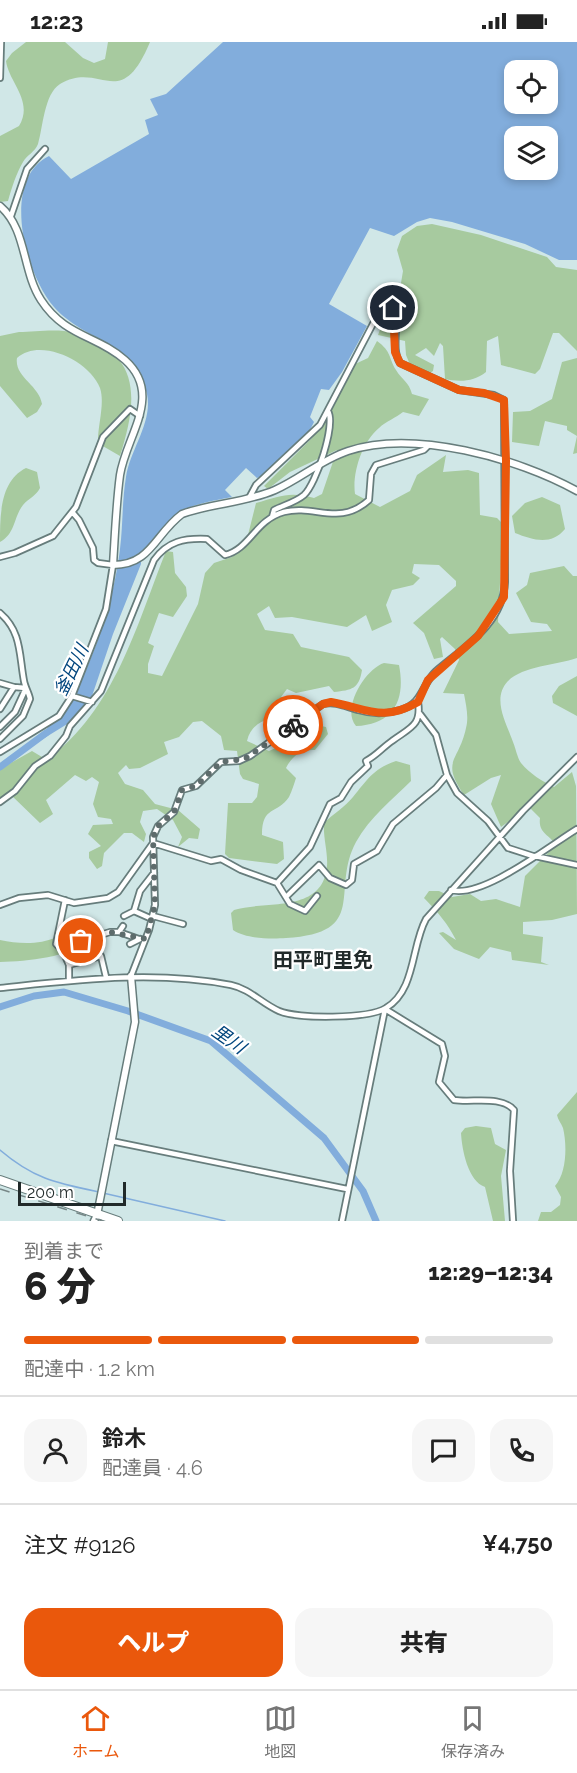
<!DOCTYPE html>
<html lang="ja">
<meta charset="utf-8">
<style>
:root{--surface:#fff;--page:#f6f6f6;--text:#222;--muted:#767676;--line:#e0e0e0;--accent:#ea580c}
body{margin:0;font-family:Raleway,"Noto Sans JP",sans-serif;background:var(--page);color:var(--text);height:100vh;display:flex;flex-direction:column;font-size:22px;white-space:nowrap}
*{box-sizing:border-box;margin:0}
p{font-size:20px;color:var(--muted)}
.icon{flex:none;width:33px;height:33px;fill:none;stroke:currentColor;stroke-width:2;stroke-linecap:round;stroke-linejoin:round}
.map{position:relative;height:1179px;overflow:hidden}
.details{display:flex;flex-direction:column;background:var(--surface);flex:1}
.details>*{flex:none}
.tools{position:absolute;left:504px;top:18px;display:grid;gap:12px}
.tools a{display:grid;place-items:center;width:54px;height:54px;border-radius:12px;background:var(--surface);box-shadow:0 3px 9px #0003;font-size:30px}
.scale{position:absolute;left:18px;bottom:15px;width:108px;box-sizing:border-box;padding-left:6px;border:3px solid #212a2a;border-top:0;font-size:16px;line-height:21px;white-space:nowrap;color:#212a2a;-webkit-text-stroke:4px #fff;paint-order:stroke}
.pin{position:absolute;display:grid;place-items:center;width:51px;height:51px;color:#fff;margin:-26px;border:3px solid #fff;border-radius:50%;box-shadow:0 2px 6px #0007}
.courier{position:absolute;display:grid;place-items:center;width:60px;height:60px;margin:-30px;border:4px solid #ea580c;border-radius:50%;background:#fff;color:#222;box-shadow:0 2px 8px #0007}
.headline em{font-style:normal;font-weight:800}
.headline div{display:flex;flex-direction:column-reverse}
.headline{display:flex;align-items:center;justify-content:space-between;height:102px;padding:0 24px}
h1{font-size:39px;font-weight:800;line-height:45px}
.bar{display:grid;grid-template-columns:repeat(4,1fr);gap:9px 6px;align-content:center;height:72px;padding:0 24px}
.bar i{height:8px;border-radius:4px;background:var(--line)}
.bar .selected{background:var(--accent)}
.bar p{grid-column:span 4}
.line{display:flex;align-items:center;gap:15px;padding:0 24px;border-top:2px solid var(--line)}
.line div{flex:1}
.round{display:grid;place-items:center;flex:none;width:63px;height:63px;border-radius:18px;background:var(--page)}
.button{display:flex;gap:12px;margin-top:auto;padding:12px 24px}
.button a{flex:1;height:69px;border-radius:18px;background:var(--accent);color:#fff;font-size:24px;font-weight:800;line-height:69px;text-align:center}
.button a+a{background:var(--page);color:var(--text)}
.status{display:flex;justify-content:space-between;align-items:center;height:42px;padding:0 30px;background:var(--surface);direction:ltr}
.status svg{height:16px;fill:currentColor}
.tabs{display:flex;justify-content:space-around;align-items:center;height:84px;border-top:2px solid var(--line);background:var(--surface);font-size:16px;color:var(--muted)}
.tabs a{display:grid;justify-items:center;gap:3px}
.tabs .selected{color:var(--accent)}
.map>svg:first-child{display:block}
.green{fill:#a7ca9f}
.water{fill:#82addc;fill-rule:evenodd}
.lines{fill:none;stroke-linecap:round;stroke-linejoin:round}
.stream{stroke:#82addc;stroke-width:1.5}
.river{stroke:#82addc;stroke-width:7}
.street-casing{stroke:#677d7c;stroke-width:8}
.secondary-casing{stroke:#677d7c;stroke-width:9}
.highway-casing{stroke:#677d7c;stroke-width:10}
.street{stroke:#fff;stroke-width:4.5}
.secondary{stroke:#fff;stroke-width:6}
.highway{stroke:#fff;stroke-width:8}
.rail{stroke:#778787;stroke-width:1.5;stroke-dasharray:10 10;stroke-linecap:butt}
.done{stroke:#5e6c6c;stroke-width:6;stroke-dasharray:0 10.8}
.route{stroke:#ea580c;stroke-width:8}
.labels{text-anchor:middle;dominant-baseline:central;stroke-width:4.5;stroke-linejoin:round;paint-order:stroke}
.water-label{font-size:18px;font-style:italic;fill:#00457d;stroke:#fff}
.quarter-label{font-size:20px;font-weight:bold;fill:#212a2a;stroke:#fff}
</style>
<div class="status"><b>12:23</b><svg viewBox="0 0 49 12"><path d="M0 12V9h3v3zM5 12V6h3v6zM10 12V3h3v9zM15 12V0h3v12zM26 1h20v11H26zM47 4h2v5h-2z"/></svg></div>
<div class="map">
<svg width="577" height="1179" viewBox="0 0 577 1179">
<rect width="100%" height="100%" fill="#d0e7e7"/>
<path class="green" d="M26,0H65L83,16L94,21L105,17L108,0H150C120,72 101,18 60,42C44,52 43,86 38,102C35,110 27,113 23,120C16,132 12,145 8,159L0,160V94L19,84C34,59 9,41 6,19L12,11Z
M432,182L481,193L547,215L556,225L577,228V309L559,291H553L540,327L535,332L501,323L498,294L487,299L486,330C474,340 459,340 445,337L443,304L440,301L434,314L426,306L415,313L434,323L433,329L430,331L411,325L406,313L405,299L378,293L388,266L398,259L403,229L397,208L402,194L417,184Z
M19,290C35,290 58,286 74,291C142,311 138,357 120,414L101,403L98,398C98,382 105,361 100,346C90,319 40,295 17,316C14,335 39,343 42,362L37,370L27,376L0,344V294Z
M377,299C392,310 388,315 396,328C402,338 409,340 412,352L429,357L419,374L403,370C396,376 386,379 379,386C362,400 352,431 355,452L380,465L410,449L417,433L446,413L443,430L468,428L479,431L480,473L497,476L503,482L498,580L509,592L552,589L547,582L531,580L516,551L527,543L530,531L564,524L573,534H577V616C556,623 523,624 508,639C491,657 507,682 513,700C516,707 517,715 521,721C530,732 542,739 554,745L572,730L576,744L577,872L552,878L523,880V892L543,895L541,920L549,923L512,918L511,910L490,905L479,917L454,907L439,891L443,890L456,898C448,882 437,869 424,856L429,849H439L452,855L470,852L481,859L496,857L520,865L525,834L556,803C549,792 538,791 540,776L531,767L523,769L501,785L491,762L501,733L491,736L464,753C440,718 459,720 466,686C469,675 466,663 464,652L443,651L459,618L455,607L442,595L440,597L443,615L434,617L424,591L413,581L456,544V539L439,523L414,522L412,531L420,536L413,543L392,548L386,563L392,580L372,589L366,573L347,585L292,575L275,576L269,564L257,572L265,588L293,592L301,605L349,615L362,628C359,647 352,648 334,650L329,644L296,651L287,647L281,655L304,666L292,675C273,675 252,677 247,699L269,709L293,698L297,688L307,681L326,685L328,692L315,708C301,707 292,714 286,726L296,736C294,742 292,749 289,755C277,773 262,763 262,793L283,800L284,817L277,822L229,816L225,812L228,761H252L257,755L259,742L243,737L240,732L237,709L224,708L221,694L202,679L193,680L179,695L164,700L168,712L140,726L129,727L126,723L118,731L125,742L143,748L155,762L178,768L200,787L198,797L189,796L178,805L182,795L173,778L157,767L143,769L140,780L146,792L144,800L132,791H124L104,811L102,824L97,827L89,816V810L101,804L88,792L93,783L113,782L111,777L98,775L93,762L99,740L92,735L86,739L75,733L46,758L53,772L40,781L11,753L0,760V727L32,709L47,718C115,667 136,585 166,509L173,510L175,531L186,545L187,554L173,575L159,571L148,601L154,604L148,622V631L162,634L198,562L205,531L214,521L232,515L248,493L256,461C280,454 290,449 314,456L322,452L337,408L290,430L268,447L264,444L312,396L338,356L353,323L368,316Z
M577,316V411L573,412L577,394L567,388V384L545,379L539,404L512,400L513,370L530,369L552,357L562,320Z
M26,426L37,430L40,446C36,454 29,456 23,463C13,476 16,491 0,500C0,473 0,439 26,426Z
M542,455L560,463L565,487C551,504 533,498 515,491L512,474L525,461Z
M384,621L399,623C406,659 393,682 356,684C341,667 365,627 384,621Z
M577,634V674L553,661L552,654L559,644Z
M396,719L410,723L411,739C392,758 370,775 356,800C330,848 370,891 286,896C271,897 246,897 233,888L231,871L234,868C266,858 323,872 327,824C328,810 323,796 324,781C333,772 345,765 353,755C367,738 374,726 396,719Z
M78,883L87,884L90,897C69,916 28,919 0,920V898C19,902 39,903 57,895C65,891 70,886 78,883Z
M577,1050V1179H538L541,1170H551L560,1163L561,1155L555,1144C567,1131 567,1102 563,1086C561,1081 558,1078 557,1073Z
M476,1084L491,1086L495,1102L506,1108L501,1134L505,1179H493L485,1145C468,1139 462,1108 461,1091L465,1086Z"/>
<path class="water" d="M223,0H577V218H559L525,202L452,180L430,176L417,180L394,194L370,186L329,262L367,284L342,330L329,348L321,347L310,375L314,380C304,402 282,417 264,433L257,436L246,426L225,448L232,455C191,463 179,464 153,498C146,508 141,509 141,522L113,592L92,654L77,676L38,700C42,686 64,674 72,658C95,613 114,558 120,507C123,483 122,459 126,435C130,408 153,380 147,352C135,299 85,300 54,265C25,232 0,138 49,114L71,137L149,92L145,78L158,73L150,57L166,52ZM514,28H548V62H514ZM514,94H548V128H514Z"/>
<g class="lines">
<path class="stream" d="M0,1108C34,1137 56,1141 99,1150
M103,1151L225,1179"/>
<path class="river" d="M0,725L46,691
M0,965L34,954L64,950L128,969L211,999L324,1096L363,1149L376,1179"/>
<g class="street-casing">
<path id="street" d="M0,36L1,0
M11,174L27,127L45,107
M272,475L274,468C284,463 296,460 304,453C316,442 336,383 328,369
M0,515L15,511L53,494L76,465L103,395L130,367L140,374
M0,571C22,590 19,613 24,639C25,645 29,651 30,657L23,674L0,697
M0,641L14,645
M72,654L92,660
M0,667L14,645L26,646L15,670L0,685
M420,672L436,693L447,733L457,751L488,779L508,806L533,814
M0,710L59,674L72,654L106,567L113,523L98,521L94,518L93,506L79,478L73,471
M0,760L15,749L35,724L50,714L66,694L70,684L101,649L154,518C168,499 184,496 207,497L225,513C250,507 255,478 284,470C315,462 339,485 369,458L371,432L376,423L424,408L429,403
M153,801L211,819L221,817L241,828L277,841L290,862L305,869L317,854
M535,814L577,823
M277,841L310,805L330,762L341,756L351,740L368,724L366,719C377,713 382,706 392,699C409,686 422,684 418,660
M451,848C482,857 549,804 577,787
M286,855L319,823L330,836L346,843L352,838L354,822L377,809L393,782L436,746L447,733
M65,858L56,902L63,909L69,923
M0,863L19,856L48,853L74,861L108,856L118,850L153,801
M124,874L134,869
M153,874L183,882
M152,877L134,869L140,849L154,831
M123,884L119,890L139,897
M79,893L81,899L110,890H119
M130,902L140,897
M131,934L149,888L155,863L153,795L158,784L174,770L182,748L196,744L221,720L239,719L250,714L323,662C336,659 346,665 358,668C371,672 387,672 400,668C423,662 421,643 436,629C464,605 503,582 505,540L504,358L494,353L459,348L400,321C388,303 406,271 386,257L320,383L256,443L249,456
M69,939V923L101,914L106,935
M0,946C77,938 154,928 231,943C250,947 261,961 279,969C297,977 369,977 386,966C416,948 411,904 426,877L523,769L577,715
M385,967L442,1002L445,1014L439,1040L454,1058C472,1061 501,1053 514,1068L510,1129L513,1179
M111,1099L347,1147
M342,1179L385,967"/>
</g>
<g class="secondary-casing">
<path id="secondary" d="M0,164C27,187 22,229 41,258C65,295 97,293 125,318C164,353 126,394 120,433C116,463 115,493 113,523C151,523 155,492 182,472C212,461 245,461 275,448C300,437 321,418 348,409C413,387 518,416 577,449
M94,1179L97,1173L135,980L131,934"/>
</g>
<g class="highway-casing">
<path id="highway" d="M0,1138L118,1179"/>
</g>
<use href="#street" class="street"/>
<use href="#secondary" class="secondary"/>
<use href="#highway" class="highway"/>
<path class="rail" d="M0,1147L103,1179"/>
</g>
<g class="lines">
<path class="done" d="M81,899L110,890L146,897L155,863L153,795L158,784L174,770L182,748L196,744L221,720L245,717L293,683"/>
<path class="route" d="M293,683L323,662L331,660C366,666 382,681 418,660L428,638L478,594L504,555L506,419L504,358L484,351L459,348L400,321L395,310L393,266"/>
</g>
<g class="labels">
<g class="water-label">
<text transform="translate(71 628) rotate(-64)">釜田川</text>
<text transform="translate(229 997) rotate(35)">里川</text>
</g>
<g class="quarter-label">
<text x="323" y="918">田平町里免</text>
</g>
</g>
</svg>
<div class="tools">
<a><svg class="icon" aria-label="locate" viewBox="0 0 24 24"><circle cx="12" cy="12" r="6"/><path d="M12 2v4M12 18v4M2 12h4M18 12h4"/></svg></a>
<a><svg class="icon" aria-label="layers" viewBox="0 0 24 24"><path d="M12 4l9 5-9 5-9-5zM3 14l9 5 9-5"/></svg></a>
</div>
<div class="scale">200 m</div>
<div class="pin" style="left:81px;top:899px;background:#ea580c"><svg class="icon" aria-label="bag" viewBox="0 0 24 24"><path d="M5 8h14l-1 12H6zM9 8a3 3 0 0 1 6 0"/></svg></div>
<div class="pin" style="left:393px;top:266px;background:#1f2937"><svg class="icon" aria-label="home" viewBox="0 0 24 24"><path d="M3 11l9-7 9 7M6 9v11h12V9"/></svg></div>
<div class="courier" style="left:293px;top:683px"><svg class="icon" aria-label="bike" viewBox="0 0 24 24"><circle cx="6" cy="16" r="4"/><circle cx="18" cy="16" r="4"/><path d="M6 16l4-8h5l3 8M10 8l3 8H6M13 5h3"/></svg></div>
</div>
<section class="details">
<div class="headline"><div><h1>6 分</h1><p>到着まで</p></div><em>12:29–12:34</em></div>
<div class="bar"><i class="selected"></i><i class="selected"></i><i class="selected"></i><i></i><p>配達中 · 1.2 km</p></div>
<div class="line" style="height:108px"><a class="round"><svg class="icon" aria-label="person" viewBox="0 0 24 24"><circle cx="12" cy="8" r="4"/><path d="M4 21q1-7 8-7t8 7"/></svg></a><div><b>鈴木</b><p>配達員 · 4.6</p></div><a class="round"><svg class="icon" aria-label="chat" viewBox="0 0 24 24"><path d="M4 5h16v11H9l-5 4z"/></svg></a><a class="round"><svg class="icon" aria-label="phone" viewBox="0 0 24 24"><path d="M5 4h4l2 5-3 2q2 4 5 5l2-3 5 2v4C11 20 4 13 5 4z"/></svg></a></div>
<div class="line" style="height:78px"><div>注文 #9126</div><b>¥4,750</b></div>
<div class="button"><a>ヘルプ</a><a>共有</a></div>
</section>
<nav class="tabs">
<a class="selected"><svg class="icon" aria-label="home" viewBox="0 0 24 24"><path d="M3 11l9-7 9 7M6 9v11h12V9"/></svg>ホーム</a>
<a><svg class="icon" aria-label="map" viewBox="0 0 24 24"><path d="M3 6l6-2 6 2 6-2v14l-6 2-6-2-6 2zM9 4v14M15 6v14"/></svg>地図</a>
<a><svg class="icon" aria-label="saved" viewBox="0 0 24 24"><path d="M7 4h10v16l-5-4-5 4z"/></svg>保存済み</a>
</nav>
